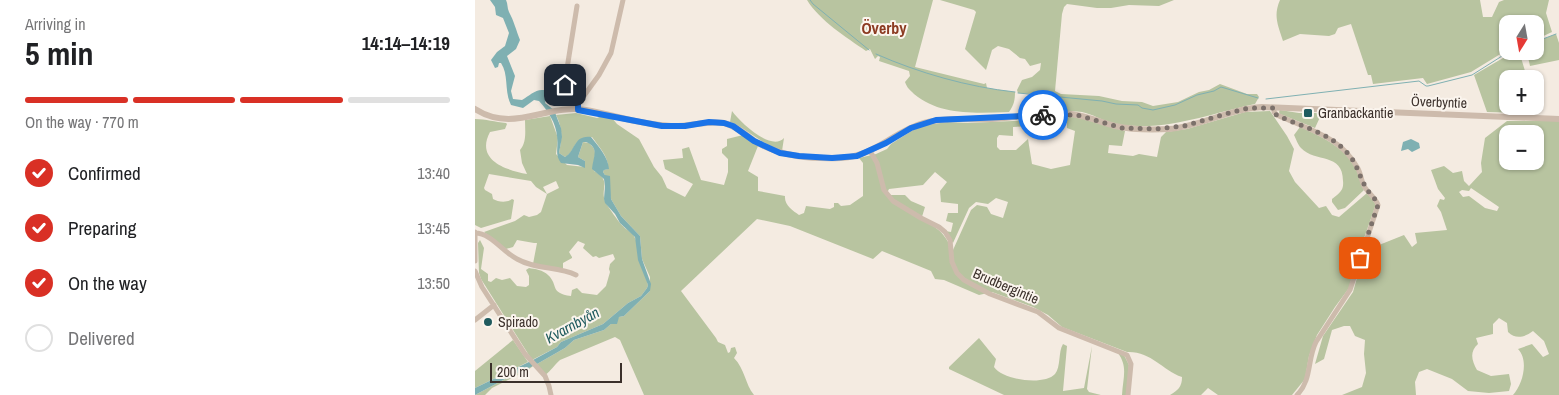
<!DOCTYPE html>
<meta charset="utf-8">
<style>
:root{--surface:#fff;--page:#f6f6f6;--text:#202124;--muted:#757577;--line:#e0e0e0;--accent:#d93025}
body{margin:0;font-family:"Archivo Narrow",sans-serif;background:var(--page);color:var(--text);height:100vh;display:flex;flex-direction:column;font-size:19px;white-space:nowrap}
*{box-sizing:border-box;margin:0}
p{font-size:16px;color:var(--muted)}
.icon{flex:none;width:28px;height:28px;fill:none;stroke:currentColor;stroke-width:2;stroke-linecap:round;stroke-linejoin:round}
.map{position:relative;flex:1;overflow:hidden}
.details{display:flex;flex-direction:column;background:var(--surface);width:475px}
.details>*{flex:none}
.needle{width:32px;rotate:191deg}
.buttons{position:absolute;left:1024px;top:15px;display:grid;gap:10px}
.buttons a{display:grid;place-items:center;width:45px;height:45px;border-radius:10px;background:var(--surface);box-shadow:0 1px 4px #0004;font-size:25px}
.scale{position:absolute;left:15px;bottom:12px;width:132px;box-sizing:border-box;padding-left:5px;border:2px solid #3b302b;border-top:0;font-size:14px;line-height:18px;white-space:nowrap;color:#3b302b;-webkit-text-stroke:4px #fbf5ee;paint-order:stroke}
.pin{position:absolute;display:grid;place-items:center;width:42px;height:42px;color:#fff;margin:-21px;border-radius:10px;box-shadow:0 2px 8px #0006}
.courier{position:absolute;display:grid;place-items:center;width:50px;height:50px;margin:-25px;border:4px solid #1a73e8;border-radius:50%;background:#fff;color:#222;box-shadow:0 1px 6px #0007}
.head em{font-style:normal;font-weight:800}
.head div{display:flex;flex-direction:column-reverse}
.head{display:flex;align-items:center;justify-content:space-between;height:85px;padding:0 25px}
h1{font-size:32px;font-weight:800;line-height:38px}
.bar{display:grid;grid-template-columns:repeat(4,1fr);gap:8px 5px;align-content:center;height:60px;padding:0 25px}
.bar i{height:6px;border-radius:4px;background:var(--line)}
.bar .selected{background:var(--accent)}
.bar p{grid-column:span 4}
ol{padding:0 25px;list-style:none}
li{display:flex;align-items:center;gap:15px;height:55px}
li p{margin-inline-start:auto}
li .icon{padding:5px;border-radius:50%;background:var(--accent);color:#fff;stroke-width:4}
li:last-child{color:var(--muted)}
li i{width:28px;height:28px;border:2px solid var(--line);border-radius:50%}
main{display:flex;flex:1;min-height:0}
.map>svg:first-child{display:block}
.green{fill:#b8c4a0;fill-rule:evenodd}
.water{fill:#7fb0b2}
.lines{fill:none;stroke-linecap:round;stroke-linejoin:round}
.stream{stroke:#7fb0b2;stroke-width:1}
.minor{stroke:#cdbbac;stroke-width:5}
.tertiary{stroke:#cdbbac;stroke-width:6}
.done{stroke:#7c716b;stroke-width:5;stroke-dasharray:0 9}
.route{stroke:#1a73e8;stroke-width:6}
.poi-dot{fill:#1f5a5e;stroke:#fbf5ee;stroke-width:2}
.labels{text-anchor:middle;dominant-baseline:central;stroke-width:4;stroke-linejoin:round;paint-order:stroke}
.street-label{font-size:14px;fill:#3b302b;stroke:#fbf5ee}
.poi-label{font-size:14px;fill:#3b302b;stroke:#fbf5ee;text-anchor:start}
.water-label{font-size:15px;font-style:italic;fill:#1f5a5e;stroke:#fbf5ee}
.quarter-label{font-size:16px;font-weight:bold;fill:#8c3b22;stroke:#fbf5ee}
</style>
<main>
<section class="details">
<div class="head"><div><h1>5 min</h1><p>Arriving in</p></div><em>14:14–14:19</em></div>
<div class="bar"><i class="selected"></i><i class="selected"></i><i class="selected"></i><i></i><p>On the way · 770 m</p></div>
<ol>
<li><svg class="icon" aria-label="check" viewBox="0 0 24 24"><path d="M5 12l5 5 9-10"/></svg>Confirmed<p>13:40</p></li>
<li><svg class="icon" aria-label="check" viewBox="0 0 24 24"><path d="M5 12l5 5 9-10"/></svg>Preparing<p>13:45</p></li>
<li><svg class="icon" aria-label="check" viewBox="0 0 24 24"><path d="M5 12l5 5 9-10"/></svg>On the way<p>13:50</p></li>
<li><i></i>Delivered</li>
</ol>
</section>
<div class="map">
<svg width="1084" height="395" viewBox="0 0 1084 395">
<rect width="100%" height="100%" fill="#f4ebe1"/>
<path class="green" d="M332,0H458L440,67L509,84L511,83L512,88L540,92C540,100 539,105 534,112C502,113 465,116 439,94C435,90 432,88 430,82L435,76L434,71L404,61L405,57L403,56L400,59L395,49L391,51C371,37 345,21 332,0Z
M465,0H699L684,6L654,5L636,8H622L592,4L589,7L587,14L580,91L586,94L624,96L647,101L667,102L678,106L703,102L724,92L734,90L745,84L772,94H782L784,97L780,104C741,112 704,127 663,126C654,126 645,125 636,123C627,120 617,114 607,112C596,110 584,112 573,113L576,97L567,94L543,93L542,90L547,80L557,77L565,70L566,63L555,66L550,59L545,58L534,49L523,46L517,50L511,70L490,49L501,12L499,10Z
M805,0H1005L1008,17H1017L1024,2L1029,0H1074L1071,13L1077,32L1060,40V24H1032V50L996,72L952,84L948,78L898,84L896,75H893L876,24L863,28L860,34L854,36L825,34L808,41C803,25 798,16 805,0Z
M1081,34L1084,43V60L1055,66L1052,53L1046,54L1045,51H1060V42Z
M1040,51H1044L1050,71V79H1032V95L1024,96V100L1027,101L1032,99V106H1047L1046,113L1012,112L999,75Z
M805,110L824,113H853L854,115H846L840,128L805,114L804,112Z
M257,111C265,122 296,152 309,138L307,151C287,145 273,129 255,122Z
M795,111L812,136L819,149L814,171L820,182L844,208L851,206L857,215L864,217L892,193L900,203V207L881,261L874,288L860,307L842,335L834,356L830,379L817,395H743L733,388L726,395H695C703,390 707,387 707,377C687,370 676,351 652,352L587,327L573,315L558,307L517,292L504,295L469,280L460,279L456,271L407,251L398,259L315,226L282,219L206,291L241,338L243,342L250,345L253,353L255,352L256,348L260,347L262,353L259,358C270,369 270,384 279,395H169L145,340L140,337L85,360C79,365 76,371 70,375L62,364L90,348L99,340L129,330L144,317L149,316L175,291V277L167,259L165,236L146,216L136,199L130,175L128,172L129,170L133,169C134,157 124,147 117,137C94,140 103,150 90,157L84,153C87,138 88,129 81,115L101,113L122,118L127,116L137,118L142,124L164,139L179,167L187,177L192,188L210,197L218,184L190,169L188,160L208,158L207,149L214,147L226,180L249,185L253,172V159L247,153V149L252,146V139L268,135L283,146L273,171L283,177V191L310,196C309,205 318,211 324,215L329,213L331,206L355,209L359,207V203H363L366,206L375,205L388,196V163L384,158L401,154L412,149L416,144L438,130L451,125L472,122L493,123L558,120V126L538,127V136L524,135L522,138V147L525,150H541L553,139L557,164L576,169L595,165L600,131L592,128V123L580,122L577,128L565,127L563,121L567,118L602,117L650,131L647,146L634,145L633,153L658,156L664,154L682,157L686,137L691,132L712,129L770,112ZM460,172L472,182L465,191L466,202L483,204V213H473L471,221L478,223L476,232L470,231L478,243L494,208L501,202L513,204L521,198L533,202L528,218L516,214L512,207L502,205L496,210L478,250C467,231 465,229 446,220L450,207L436,201L430,195H411L414,189L448,185Z
M75,116L83,138L81,154L92,165L110,167V161L103,157L108,142L114,143C126,153 116,159 119,171C137,181 125,188 130,201C131,204 145,224 148,226C151,230 157,232 159,236C165,247 169,272 173,285L172,288L166,296L153,303L128,324L86,342L82,347L57,360L6,279L4,273L3,243L5,240L9,248L6,269L13,274V281L16,282L21,278L27,280L35,278L42,286L51,287L54,285V276L51,270L54,268C60,269 68,270 73,275C84,285 74,293 96,296L97,290L102,288L107,293L122,295L131,286L135,272L134,269L135,264L140,259L138,254L124,258L121,256L118,257L108,248L110,244L103,241L94,252L97,257V258L88,263V269L58,264L62,243H59L42,240L38,247L31,249L9,232L40,221L49,215L54,217L62,215L66,212L72,194L61,187L56,181L14,174L9,188L10,190L17,194L18,199C23,202 32,203 37,199L39,200L36,219L6,228L0,225V119C11,119 20,122 31,123L32,124L30,129L15,132C0,160 31,170 52,174L47,163L45,150C52,142 50,130 50,120ZM81,181L84,188L72,194L68,187Z
M1032,121H1084V395H1038C1048,384 1054,360 1043,349L1057,344L1068,357L1074,354L1069,341L1058,331C1050,337 1041,340 1033,332L1032,323L1024,318L1018,324V334L1001,338L1003,344C994,352 997,361 1002,370L1016,376L1034,374L1036,384L1034,391L1014,393L993,391L977,379L952,369L944,372L940,382L941,395H867L887,387L891,373L889,354L890,340L880,336L875,326H869L857,330L849,359L840,364L848,336L878,292L887,260H895L904,245L929,235L937,247L942,243L940,233L972,230L966,212L962,206L965,199L969,200L970,198L963,189L956,170L969,166L978,173L987,171L989,181L994,186L1007,172L1006,163L1010,138ZM1032,134H1060V161H1032ZM996,188L1024,207L1022,211L1010,208L994,196L988,197L984,192L987,190L994,191Z
M825,127C847,137 868,146 881,168C885,175 884,183 889,190L870,208L863,210L857,202V199C865,193 869,190 868,181C868,152 840,163 826,148C823,145 821,139 819,135Z
M504,338L521,359L519,367C528,380 569,386 580,374C586,367 583,352 588,344L592,346L588,391L609,388L617,346L612,389L614,392L626,395H529L474,369V367Z
M38,340L53,362L0,388V371Z
M643,353L649,355L654,365L652,395H647C648,377 653,367 643,353Z
M57,365L58,366L53,370L17,388L10,395H0Z"/>
<path class="water" d="M15,0H31C33,4 32,8 34,12C39,21 41,30 45,40L41,49L32,56L40,76L36,91L38,99L47,100C56,95 63,86 74,92L70,103L79,110L86,128L87,137L84,153L90,157C101,151 98,135 116,137C124,147 133,157 134,169L129,170L128,172L130,175L135,176L136,199L146,216L165,236L167,259L176,284L175,291L149,316L144,317L142,324H136L129,330L99,340L90,348L62,364L32,378L0,395V388L58,360L82,347L86,342L128,324L153,303L166,296L172,288L173,285L163,260L160,237L145,223L140,214L130,203L129,199L130,186L129,179L117,169C118,157 125,148 111,142H108L103,157L110,161V168L103,165L86,163C79,154 84,147 82,136C81,123 73,111 64,101L59,100L48,108L36,105C29,91 34,75 26,63H24L23,67L20,68L16,60L22,52L30,46L34,33L28,18L21,15L20,7Z
M936,139L944,143L945,148L937,152L933,149L926,151L928,142Z"/>
<g class="lines">
<path class="stream" d="M335,0L338,4L394,50
M1060,42L1081,34
M401,54C444,73 493,87 540,92
M543,93L627,101L641,104L663,105L667,108L678,110L700,105L722,95L739,91L746,87L783,98
M791,99L944,81L951,86H953L997,75L1035,51"/>
<path class="minor" d="M102,6L90,81L91,85L103,104
M799,108V112L802,115C832,129 865,136 882,167C886,173 886,180 889,186C893,193 901,198 903,205L875,290L841,342C832,360 837,380 822,395
M103,110V104L124,75L136,53L148,0
M395,151L402,163L409,190L418,201L446,218L464,227L470,232L475,240L477,262L482,273L489,280L515,294L563,312L584,328L652,355L656,364L653,395
M0,232V261
M0,233C16,233 28,252 42,259C61,270 83,266 101,275
M0,271L7,287L50,354L70,376L74,386L76,395
M0,320L19,305"/>
<path class="tertiary" d="M0,109C39,134 72,103 111,110C139,115 167,125 196,126C214,127 232,120 249,123C262,126 271,135 281,142C307,157 336,159 366,158C401,156 419,131 449,123C471,117 494,120 517,119C543,117 570,113 596,114C612,116 625,122 640,126C658,130 676,130 694,129C726,126 754,109 787,107L1084,119"/>
</g>
<g class="lines">
<path class="done" d="M568,115H602L647,128L681,129L709,126L754,113L774,108H799L800,114C825,127 856,132 874,155C882,164 884,175 890,186C893,193 901,198 903,205L885,258"/>
<path class="route" d="M90,85L103,104V110L187,126H210L234,122L249,123L258,126L279,141L305,153L324,156L357,158L382,156L411,143L436,128L461,120L568,115"/>
</g>
<g class="poi-dot">
<rect x="828" y="108" width="10" height="10" rx="2.5"/>
<circle cx="13" cy="322" r="5"/>
</g>
<g class="labels">
<g class="street-label">
<text transform="translate(964 102) rotate(2)">Överbyntie</text>
<text transform="translate(531 286) rotate(23)">Brudbergintie</text>
</g>
<g class="poi-label">
<text x="843" y="113">Granbackantie</text>
<text x="23" y="322">Spirado</text>
</g>
<g class="water-label">
<text transform="translate(97 325) rotate(-29)">Kvarnbyån</text>
</g>
<g class="quarter-label">
<text x="409" y="28">Överby</text>
</g>
</g>
</svg>
<div class="buttons">
<a><svg class="needle" viewBox="-14 -14 28 28"><path d="M0-13l5 13h-10z" fill="#e53935"/><path d="M0 13l5-13h-10z" fill="#757577"/></svg></a>
<a>+</a>
<a>−</a>
</div>
<div class="scale">200 m</div>
<div class="pin" style="left:885px;top:258px;background:#ea580c"><svg class="icon" aria-label="bag" viewBox="0 0 24 24"><path d="M5 8h14l-1 12H6zM9 8a3 3 0 0 1 6 0"/></svg></div>
<div class="pin" style="left:90px;top:85px;background:#1f2937"><svg class="icon" aria-label="home" viewBox="0 0 24 24"><path d="M3 11l9-7 9 7M6 9v11h12V9"/></svg></div>
<div class="courier" style="left:568px;top:115px"><svg class="icon" aria-label="bike" viewBox="0 0 24 24"><circle cx="6" cy="16" r="4"/><circle cx="18" cy="16" r="4"/><path d="M6 16l4-8h5l3 8M10 8l3 8H6M13 5h3"/></svg></div>
</div>
</main>
